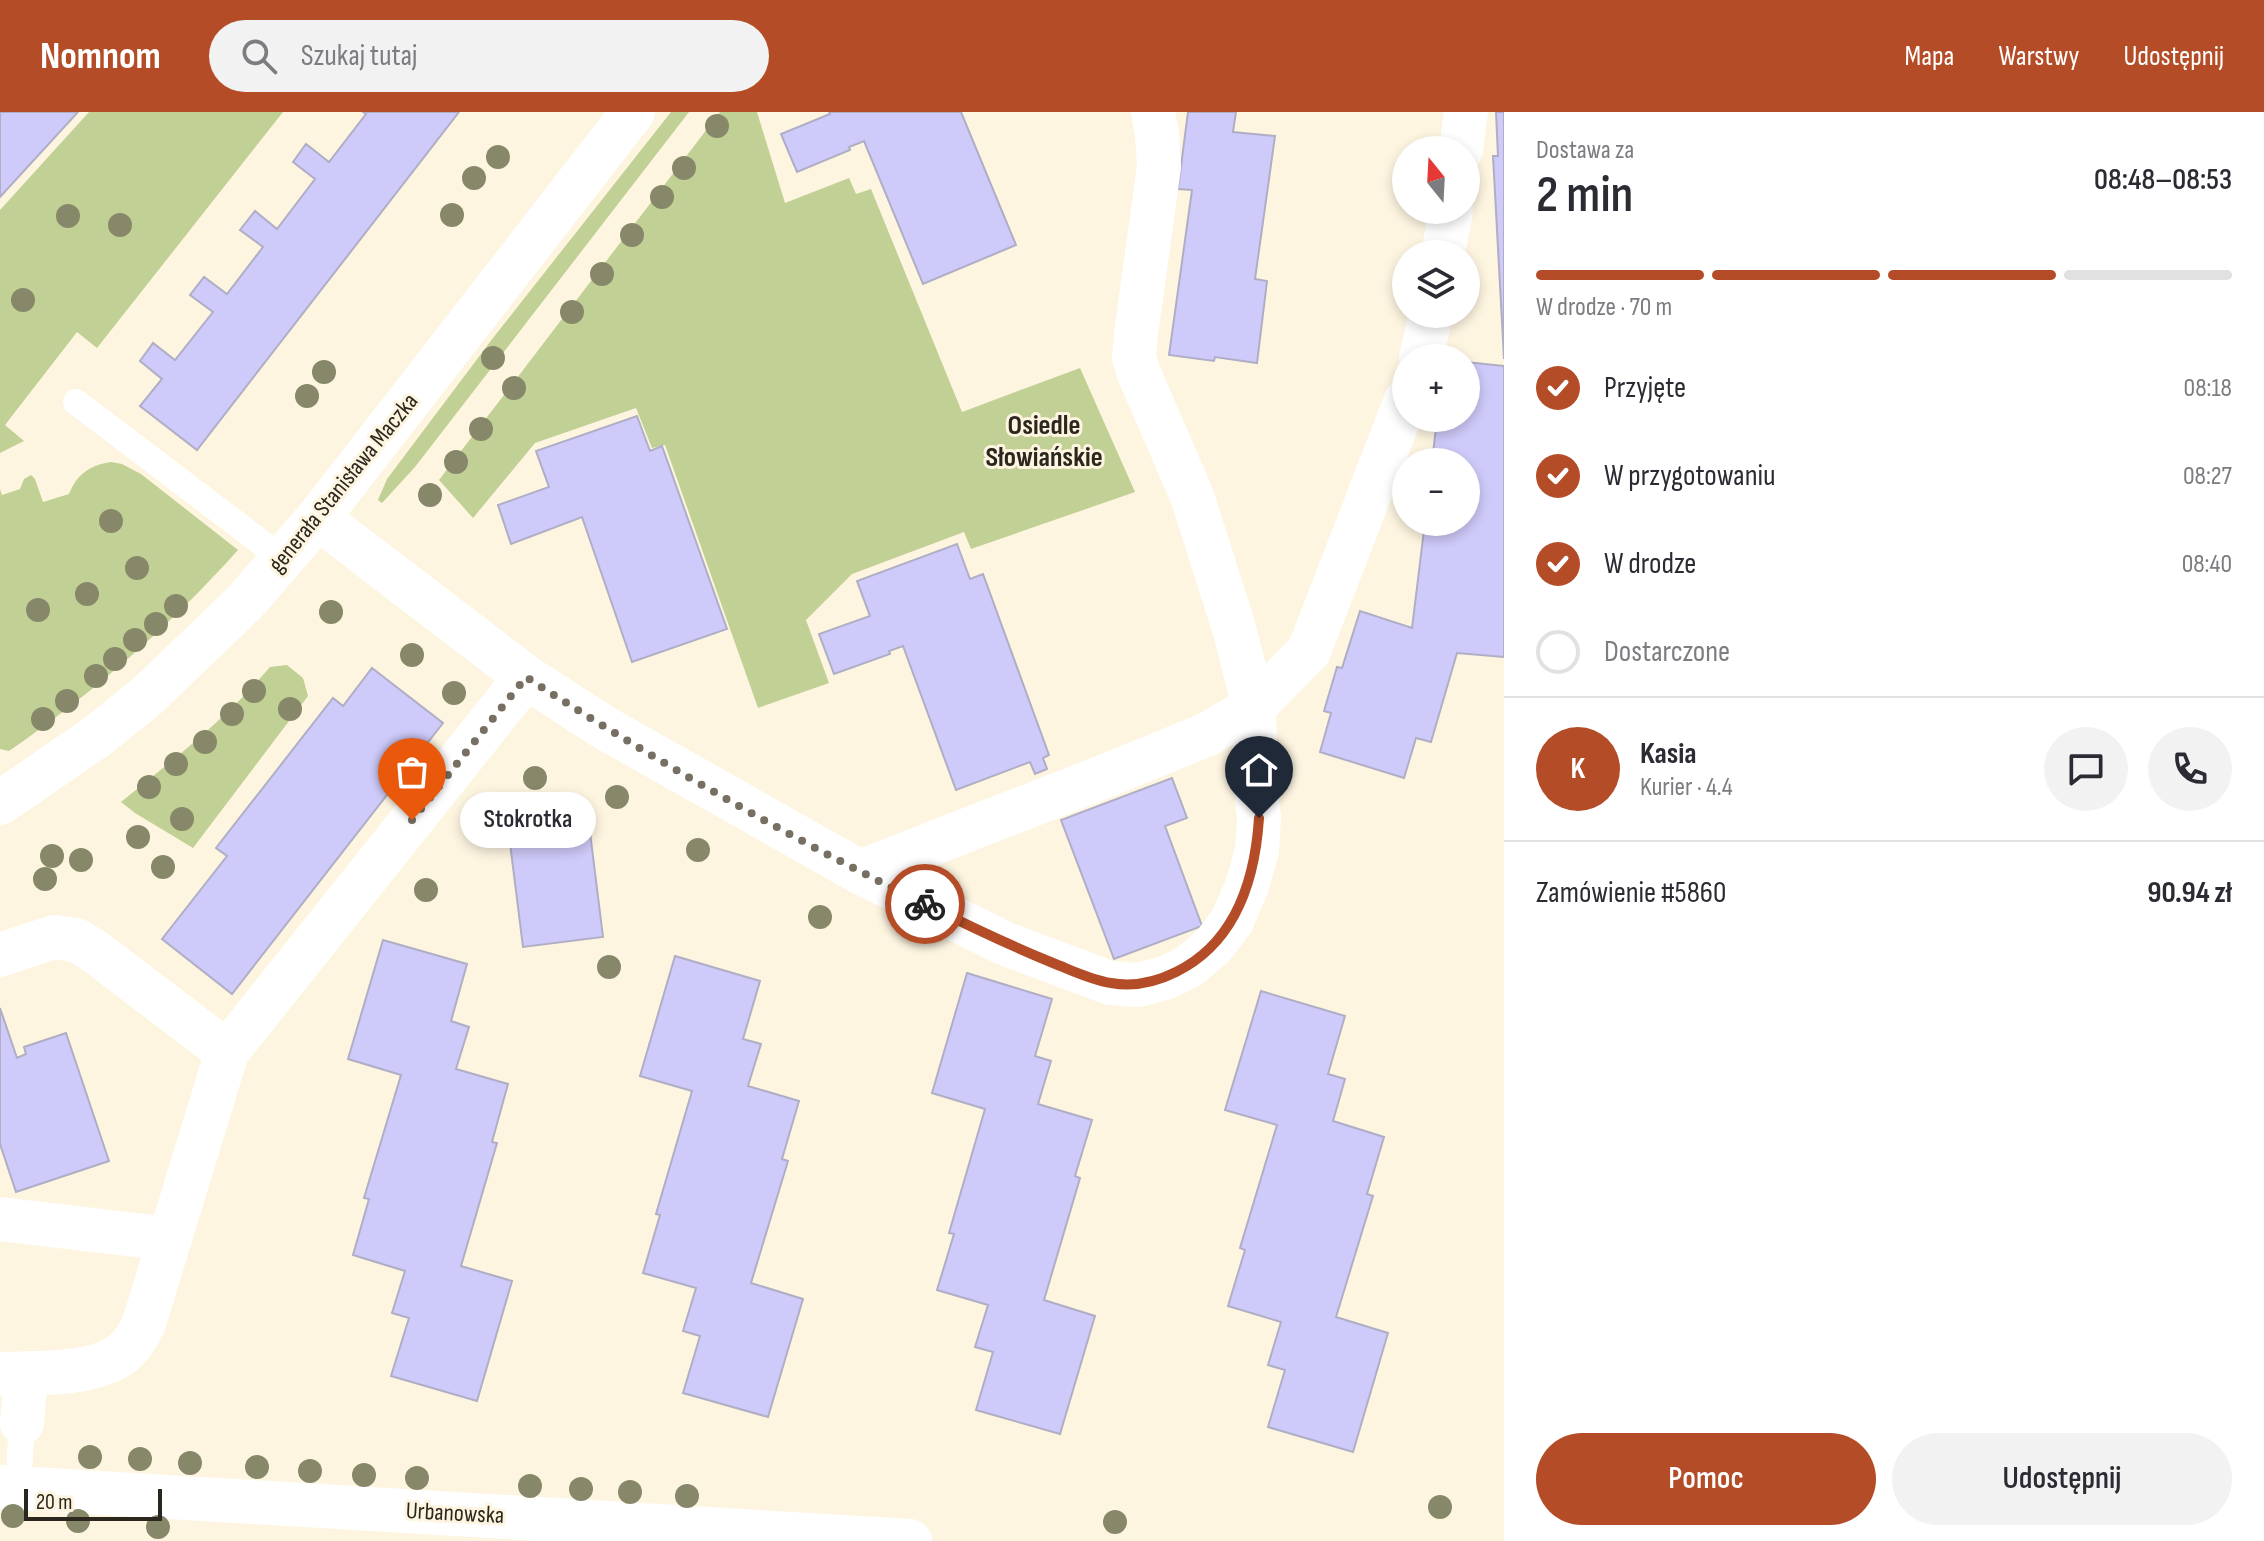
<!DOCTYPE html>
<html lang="pl">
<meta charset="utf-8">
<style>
:root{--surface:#fff;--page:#f2f2f3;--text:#2b2b33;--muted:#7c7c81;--line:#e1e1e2;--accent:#b44d27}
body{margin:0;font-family:"Sofia Sans Condensed",sans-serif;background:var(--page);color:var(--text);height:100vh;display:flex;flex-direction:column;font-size:30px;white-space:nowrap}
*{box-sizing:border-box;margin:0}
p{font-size:26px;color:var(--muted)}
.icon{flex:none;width:44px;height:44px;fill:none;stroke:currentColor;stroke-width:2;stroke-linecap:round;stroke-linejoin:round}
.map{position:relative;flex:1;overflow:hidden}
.drawer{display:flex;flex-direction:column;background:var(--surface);width:760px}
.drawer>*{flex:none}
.needle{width:52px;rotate:342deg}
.controls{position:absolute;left:1392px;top:24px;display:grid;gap:16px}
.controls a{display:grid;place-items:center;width:88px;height:88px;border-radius:50%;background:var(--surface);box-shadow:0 4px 12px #0003;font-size:40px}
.scale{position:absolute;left:24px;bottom:20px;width:138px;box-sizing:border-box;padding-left:8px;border:4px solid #2c271e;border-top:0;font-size:22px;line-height:28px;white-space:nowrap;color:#2c271e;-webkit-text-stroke:6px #fef5e1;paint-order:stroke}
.pin{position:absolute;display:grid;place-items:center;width:68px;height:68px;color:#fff;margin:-82px -34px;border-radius:50% 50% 50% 0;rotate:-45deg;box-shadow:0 0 8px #0007}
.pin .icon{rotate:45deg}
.courier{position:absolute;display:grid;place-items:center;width:80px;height:80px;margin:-40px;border:6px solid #b44d27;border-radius:50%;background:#fff;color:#222;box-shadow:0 2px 10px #0007}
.bubble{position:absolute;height:56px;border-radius:28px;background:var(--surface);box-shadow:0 4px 12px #0003;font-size:26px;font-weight:600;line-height:56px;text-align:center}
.headline em{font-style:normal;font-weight:600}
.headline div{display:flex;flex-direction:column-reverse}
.headline{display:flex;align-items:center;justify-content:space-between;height:136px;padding:0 32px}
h1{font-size:52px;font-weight:600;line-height:60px}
.bar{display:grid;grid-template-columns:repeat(4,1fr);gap:12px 8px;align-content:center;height:96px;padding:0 32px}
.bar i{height:10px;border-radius:6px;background:var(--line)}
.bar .selected{background:var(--accent)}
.bar p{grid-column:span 4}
.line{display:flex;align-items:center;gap:20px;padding:0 32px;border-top:2px solid var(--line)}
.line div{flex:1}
.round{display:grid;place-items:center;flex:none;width:84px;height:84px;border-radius:42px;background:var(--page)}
ol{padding:0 32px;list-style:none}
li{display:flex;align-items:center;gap:24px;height:88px}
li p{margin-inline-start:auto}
li .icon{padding:8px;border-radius:50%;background:var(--accent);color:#fff;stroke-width:4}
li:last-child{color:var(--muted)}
li i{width:44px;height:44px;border:4px solid var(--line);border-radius:50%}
.primary-button{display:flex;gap:16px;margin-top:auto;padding:16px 32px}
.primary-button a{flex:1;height:92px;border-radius:48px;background:var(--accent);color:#fff;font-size:32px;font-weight:600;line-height:92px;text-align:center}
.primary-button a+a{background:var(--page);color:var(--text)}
header{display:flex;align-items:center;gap:48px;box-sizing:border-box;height:112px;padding:0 40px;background:var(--accent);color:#fff}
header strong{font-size:38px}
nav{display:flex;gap:44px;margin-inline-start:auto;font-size:28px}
.search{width:560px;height:72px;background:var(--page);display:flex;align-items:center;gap:20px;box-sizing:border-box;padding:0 28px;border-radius:44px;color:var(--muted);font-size:30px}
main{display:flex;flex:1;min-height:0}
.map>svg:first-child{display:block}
.green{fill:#c1d094}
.building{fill:#cecaf9;stroke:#afaec5;stroke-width:2}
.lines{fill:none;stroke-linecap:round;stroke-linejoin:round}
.service{stroke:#fff;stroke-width:26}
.minor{stroke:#fff;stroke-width:44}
.tertiary{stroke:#fff;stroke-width:44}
.tree{fill:#87876a}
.done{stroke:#766f62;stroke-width:8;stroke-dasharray:0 14.4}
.route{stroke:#b44d27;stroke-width:10}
.labels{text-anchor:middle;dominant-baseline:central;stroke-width:6;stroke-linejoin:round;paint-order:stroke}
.street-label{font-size:24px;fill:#2c271e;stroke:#fef5e1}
.quarter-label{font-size:28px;font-weight:bold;fill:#2c271e;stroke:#fef5e1}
</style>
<header>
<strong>Nomnom</strong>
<div class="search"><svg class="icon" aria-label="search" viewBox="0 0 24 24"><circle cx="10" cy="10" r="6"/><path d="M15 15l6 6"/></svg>Szukaj tutaj</div>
<nav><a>Mapa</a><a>Warstwy</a><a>Udostępnij</a></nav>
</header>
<main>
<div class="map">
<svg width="1504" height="1429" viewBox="0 0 1504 1429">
<rect width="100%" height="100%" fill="#fef5e1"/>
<path class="green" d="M89,0H283L97,236L77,220L5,313L24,329L0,341V98Z
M671,0H689L415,355L382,391L378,388L387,367L493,226Z
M720,0H757L785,91L849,66L856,82L871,77L962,300L1080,256L1135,380L971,437L964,420L852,462L806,508L829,571L758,596L665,333L652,336L636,296L535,331L473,406L439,368Z
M111,350L122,352L141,362L238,438C170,514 92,582 9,639L0,637V377L2,383L20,377L24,367L31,363L35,367L43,390L69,382C77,362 90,353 111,350Z
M287,553L303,566L308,584L193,736L135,701L121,690C173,648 227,606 270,555Z"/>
<path class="building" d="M0,0H78L0,85Z
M363,0H459L197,338L140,294L162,267L140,249L153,231L175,248L213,200L190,183L204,165L227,182L263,135L240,118L255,99L277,117L315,67L293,50L306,32L329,50L366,2Z
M829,0H961L1016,133L923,172L864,29L849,35L850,38L797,60L781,22L830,2Z
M1188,0H1236L1233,20L1275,24L1255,167L1267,169L1257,251L1215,245L1214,249L1169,243L1192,78L1178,77Z
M1496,0H1504V247L1493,44H1498Z
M1466,250L1504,254V545L1457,541L1431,630L1416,626L1404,666L1320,640L1331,601L1324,599L1337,555L1342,556L1360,499L1412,516L1425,410H1466V350H1432L1437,307L1466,306Z
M637,304L650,339L662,334L727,517L632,550L582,405L511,432L498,393L549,375L536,339Z
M957,432L970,467L983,462L1049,643L1043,646L1047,657L1035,662L1030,650L956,678L903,534L889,539L890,542L834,562L819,522L870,504L857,469Z
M372,556L443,611L232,882L162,827L227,744L216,736L333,586L343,594Z
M1172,666L1187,706L1165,714L1202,814L1114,847L1061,708Z
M587,696L603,825L523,835L507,707Z
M383,828L467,852L451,909L469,915L456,957L508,972L492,1030L497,1031L461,1154L512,1169L477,1289L391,1264L409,1206L392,1201L405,1159L353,1143L369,1087L364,1086L401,963L348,947Z
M675,844L760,869L743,927L761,932L748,974L799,989L782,1047L788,1049L751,1171L803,1187L768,1305L683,1281L700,1224L683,1219L696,1176L643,1161L660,1103L656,1102L692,979L640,964Z
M967,861L1052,887L1035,944L1051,949L1038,992L1092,1008L1075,1064L1080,1066L1044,1188L1095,1204L1060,1322L976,1298L993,1240L975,1235L988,1193L937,1178L954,1122L949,1121L985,997L932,981Z
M1261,879L1345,904L1328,962L1345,967L1333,1009L1384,1025L1367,1082L1373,1084L1336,1205L1388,1221L1353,1340L1268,1315L1285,1258L1268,1253L1281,1210L1228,1194L1245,1138L1240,1136L1277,1013L1225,998Z
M0,896L17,946L26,942L24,935L66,921L109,1049L16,1080L0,1032Z"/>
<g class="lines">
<path class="service" d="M76,290L283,447
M18,1376L22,1311"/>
<path class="minor" d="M1461,38L1466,0
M1443,142L1451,98
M1421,246L1431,202
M318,406L526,565L605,616L860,760L1006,832L1110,871L1138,873L1165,866L1188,855L1213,834L1232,809L1248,771L1257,738L1259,706L1256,679L1254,595L1309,539L1406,288
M860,760L1103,665L1208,622L1254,595L1234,516L1192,384L1138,259L1134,245L1136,222L1159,55L1157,23L1153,0
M0,843L54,825L76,828L93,838L227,940
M0,1107L170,1127
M0,1262C35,1261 94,1264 123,1241C133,1233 139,1222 144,1211L227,940L526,565
M22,1311L26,1261
M0,1375L910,1429"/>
<path class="tertiary" d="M0,691L96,625L146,585L245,490L318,406L633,0"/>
</g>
<g class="tree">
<circle cx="717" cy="14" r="12"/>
<circle cx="498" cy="45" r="12"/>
<circle cx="684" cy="56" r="12"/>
<circle cx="474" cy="66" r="12"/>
<circle cx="662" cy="85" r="12"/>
<circle cx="452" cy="103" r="12"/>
<circle cx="68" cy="104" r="12"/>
<circle cx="120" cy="113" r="12"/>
<circle cx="632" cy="123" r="12"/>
<circle cx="602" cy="162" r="12"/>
<circle cx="23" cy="188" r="12"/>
<circle cx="572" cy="200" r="12"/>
<circle cx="493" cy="246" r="12"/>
<circle cx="324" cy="260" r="12"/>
<circle cx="514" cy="276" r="12"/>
<circle cx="307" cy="284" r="12"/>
<circle cx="481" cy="317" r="12"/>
<circle cx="456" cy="350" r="12"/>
<circle cx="430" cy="383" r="12"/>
<circle cx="111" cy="409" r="12"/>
<circle cx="137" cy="456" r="12"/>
<circle cx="87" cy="482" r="12"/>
<circle cx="176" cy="494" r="12"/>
<circle cx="38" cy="498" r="12"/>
<circle cx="331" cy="500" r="12"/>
<circle cx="156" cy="512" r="12"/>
<circle cx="135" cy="528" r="12"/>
<circle cx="412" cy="543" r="12"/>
<circle cx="115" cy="547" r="12"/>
<circle cx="96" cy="564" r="12"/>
<circle cx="254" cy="579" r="12"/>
<circle cx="454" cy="581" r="12"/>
<circle cx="67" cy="589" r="12"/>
<circle cx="290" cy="597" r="12"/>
<circle cx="232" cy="602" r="12"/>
<circle cx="43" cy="607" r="12"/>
<circle cx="205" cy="630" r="12"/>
<circle cx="176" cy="652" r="12"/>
<circle cx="535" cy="666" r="12"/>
<circle cx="149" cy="675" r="12"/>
<circle cx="617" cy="685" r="12"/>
<circle cx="182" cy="707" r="12"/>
<circle cx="138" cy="725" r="12"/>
<circle cx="698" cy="738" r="12"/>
<circle cx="52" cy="744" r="12"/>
<circle cx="81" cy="748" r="12"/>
<circle cx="163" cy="755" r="12"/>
<circle cx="45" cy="767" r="12"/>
<circle cx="426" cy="778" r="12"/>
<circle cx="820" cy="805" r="12"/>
<circle cx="609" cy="855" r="12"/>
<circle cx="90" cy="1345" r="12"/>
<circle cx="140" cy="1347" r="12"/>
<circle cx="190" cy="1351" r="12"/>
<circle cx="257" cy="1355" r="12"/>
<circle cx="310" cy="1359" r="12"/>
<circle cx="364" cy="1363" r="12"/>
<circle cx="417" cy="1366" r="12"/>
<circle cx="530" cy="1374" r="12"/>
<circle cx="581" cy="1377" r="12"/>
<circle cx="630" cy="1380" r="12"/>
<circle cx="687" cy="1384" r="12"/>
<circle cx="1440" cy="1395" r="12"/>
<circle cx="13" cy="1404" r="12"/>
<circle cx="78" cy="1409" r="12"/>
<circle cx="1115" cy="1410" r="12"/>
<circle cx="158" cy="1415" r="12"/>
</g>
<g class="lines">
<path class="done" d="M412,708L526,565C654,648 788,725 925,792"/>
<path class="route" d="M925,792C967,813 1009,833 1053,851C1071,858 1091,868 1111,871C1133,875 1156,870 1176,860C1235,831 1255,768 1259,706"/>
</g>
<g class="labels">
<g class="street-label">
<text transform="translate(343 371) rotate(-51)">generała Stanisława Maczka</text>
<text transform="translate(455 1401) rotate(3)">Urbanowska</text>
</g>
<g class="quarter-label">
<text x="1044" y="313">Osiedle<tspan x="1044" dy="32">Słowiańskie</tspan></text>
</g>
</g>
</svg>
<div class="controls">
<a><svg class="needle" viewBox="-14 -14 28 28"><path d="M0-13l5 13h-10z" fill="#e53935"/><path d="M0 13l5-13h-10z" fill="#7c7c81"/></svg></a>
<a><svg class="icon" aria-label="layers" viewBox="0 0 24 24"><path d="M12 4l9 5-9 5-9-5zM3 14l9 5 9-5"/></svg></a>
<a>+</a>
<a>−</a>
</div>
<div class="scale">20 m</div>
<div class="pin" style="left:412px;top:708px;background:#ea580c"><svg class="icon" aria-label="bag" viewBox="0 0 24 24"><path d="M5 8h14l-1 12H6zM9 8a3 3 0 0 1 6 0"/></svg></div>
<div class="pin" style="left:1259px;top:706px;background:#1f2937"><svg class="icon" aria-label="home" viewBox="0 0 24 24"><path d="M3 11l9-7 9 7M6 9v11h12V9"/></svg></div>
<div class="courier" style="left:925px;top:792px"><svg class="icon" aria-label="bike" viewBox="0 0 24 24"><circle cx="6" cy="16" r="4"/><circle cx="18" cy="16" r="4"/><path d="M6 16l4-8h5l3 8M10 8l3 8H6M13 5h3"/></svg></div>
<div class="bubble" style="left:460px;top:680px;width:136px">Stokrotka</div>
</div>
<section class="drawer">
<div class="headline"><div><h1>2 min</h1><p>Dostawa za</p></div><em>08:48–08:53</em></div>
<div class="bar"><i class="selected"></i><i class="selected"></i><i class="selected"></i><i></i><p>W drodze · 70 m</p></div>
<ol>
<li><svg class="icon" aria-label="check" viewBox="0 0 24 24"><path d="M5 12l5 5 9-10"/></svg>Przyjęte<p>08:18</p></li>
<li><svg class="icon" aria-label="check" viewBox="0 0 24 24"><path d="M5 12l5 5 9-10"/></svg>W przygotowaniu<p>08:27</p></li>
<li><svg class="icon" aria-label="check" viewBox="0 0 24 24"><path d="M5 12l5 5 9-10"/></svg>W drodze<p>08:40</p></li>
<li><i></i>Dostarczone</li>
</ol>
<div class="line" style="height:144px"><b class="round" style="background:var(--accent);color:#fff">K</b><div><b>Kasia</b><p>Kurier · 4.4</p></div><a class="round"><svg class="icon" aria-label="chat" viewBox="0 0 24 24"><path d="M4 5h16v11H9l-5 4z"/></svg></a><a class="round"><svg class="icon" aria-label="phone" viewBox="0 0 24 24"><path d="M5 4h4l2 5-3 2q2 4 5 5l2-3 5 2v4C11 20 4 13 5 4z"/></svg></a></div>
<div class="line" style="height:104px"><div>Zamówienie #5860</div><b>90.94 zł</b></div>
<div class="primary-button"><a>Pomoc</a><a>Udostępnij</a></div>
</section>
</main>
